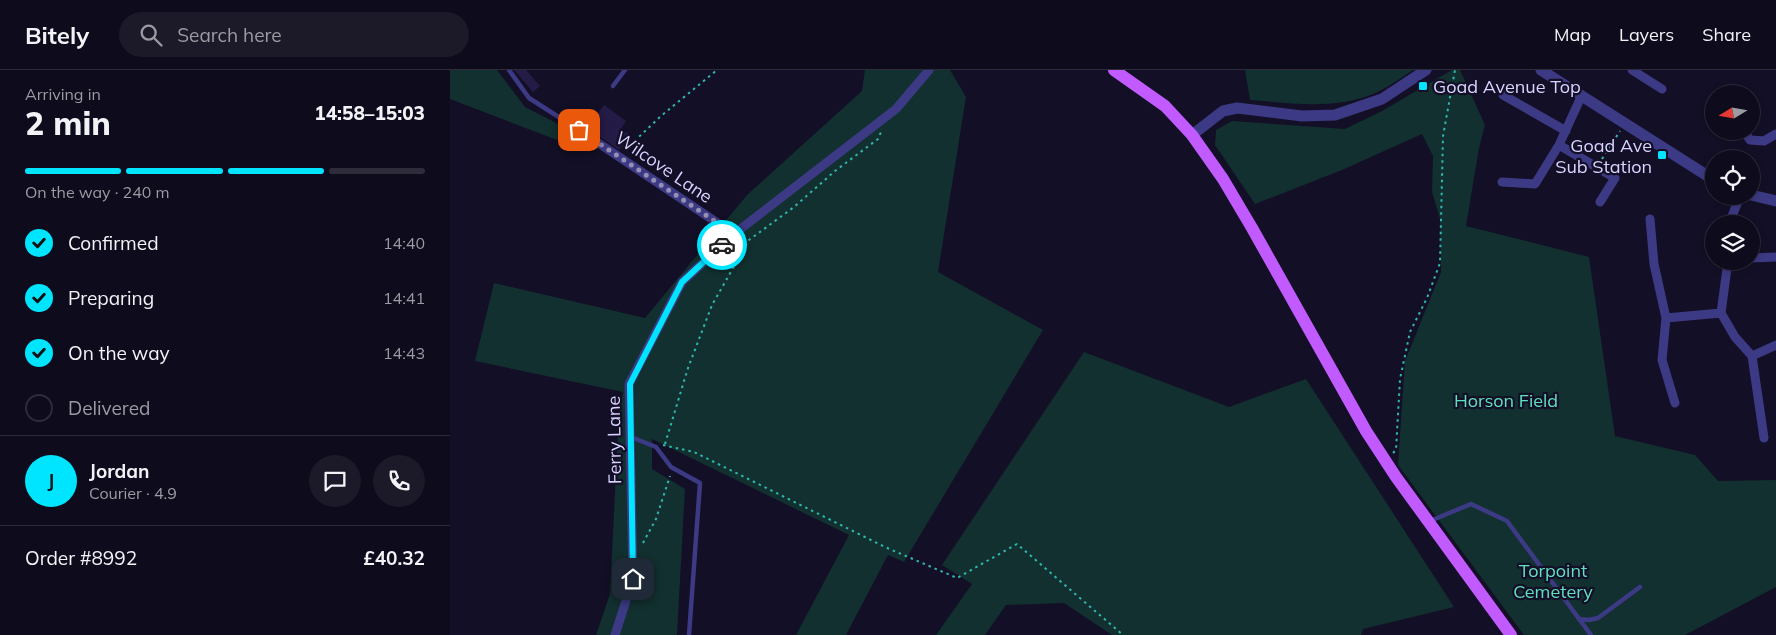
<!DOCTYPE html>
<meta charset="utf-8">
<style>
:root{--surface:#0e0b1c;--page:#1c1929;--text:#f1f3f6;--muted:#9b9ba3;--line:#2e2b3b;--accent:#00e5ff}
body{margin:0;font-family:Mulish,sans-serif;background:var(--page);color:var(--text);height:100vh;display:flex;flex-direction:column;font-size:19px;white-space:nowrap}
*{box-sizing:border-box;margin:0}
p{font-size:16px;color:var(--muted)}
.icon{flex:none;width:28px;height:28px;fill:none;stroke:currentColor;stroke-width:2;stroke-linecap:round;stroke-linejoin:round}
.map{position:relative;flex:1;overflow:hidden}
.drawer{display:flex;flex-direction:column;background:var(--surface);width:450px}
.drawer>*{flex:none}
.needle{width:32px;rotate:259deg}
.tools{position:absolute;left:1255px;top:15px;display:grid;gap:10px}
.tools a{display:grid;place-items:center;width:55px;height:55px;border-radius:50%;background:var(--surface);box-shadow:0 2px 8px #0003,0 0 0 1px var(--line);font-size:25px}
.pin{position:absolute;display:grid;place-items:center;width:42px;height:42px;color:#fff;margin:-21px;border-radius:10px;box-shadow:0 2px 8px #0006}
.courier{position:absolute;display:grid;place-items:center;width:50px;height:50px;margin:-25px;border:4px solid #00e5ff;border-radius:50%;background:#fff;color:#222;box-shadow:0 1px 6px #0007}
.overview em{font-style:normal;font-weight:800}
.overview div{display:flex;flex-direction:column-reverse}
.overview{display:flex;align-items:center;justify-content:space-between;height:85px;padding:0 25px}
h1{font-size:32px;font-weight:800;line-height:38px}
.bar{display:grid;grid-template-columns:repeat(4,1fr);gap:8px 5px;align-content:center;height:60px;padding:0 25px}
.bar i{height:6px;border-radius:4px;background:var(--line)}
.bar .current{background:var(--accent)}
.bar p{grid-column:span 4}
.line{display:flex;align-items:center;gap:12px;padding:0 25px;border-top:1px solid var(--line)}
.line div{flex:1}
.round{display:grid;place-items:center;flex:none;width:52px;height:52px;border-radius:26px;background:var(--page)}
ol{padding:0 25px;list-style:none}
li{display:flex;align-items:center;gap:15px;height:55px}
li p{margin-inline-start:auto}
li .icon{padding:5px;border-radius:50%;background:var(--accent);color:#111;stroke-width:4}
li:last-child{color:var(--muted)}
li i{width:28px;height:28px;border:2px solid var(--line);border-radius:50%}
header{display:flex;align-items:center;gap:30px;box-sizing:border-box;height:70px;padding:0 25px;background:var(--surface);border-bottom:1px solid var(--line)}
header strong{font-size:24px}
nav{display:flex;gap:28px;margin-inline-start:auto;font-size:18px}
.search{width:350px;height:45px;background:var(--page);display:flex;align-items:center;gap:12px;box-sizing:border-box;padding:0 18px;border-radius:28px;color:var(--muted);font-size:19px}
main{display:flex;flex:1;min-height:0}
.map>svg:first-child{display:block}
.green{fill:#12302f}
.building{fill:#241b47}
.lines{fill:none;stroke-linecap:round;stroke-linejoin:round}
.path{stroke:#2fb8b0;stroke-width:2;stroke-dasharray:2.5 4;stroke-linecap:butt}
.service{stroke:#3d3a85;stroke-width:4.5}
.minor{stroke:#3d3a85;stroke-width:9}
.tertiary{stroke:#3d3a85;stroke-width:11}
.primary{stroke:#c25bff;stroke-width:12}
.done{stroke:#948fb3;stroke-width:5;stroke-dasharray:0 9}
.route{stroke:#00e5ff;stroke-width:6}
.poi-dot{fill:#00e5ff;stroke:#130f26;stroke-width:2}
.labels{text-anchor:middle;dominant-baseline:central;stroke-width:4.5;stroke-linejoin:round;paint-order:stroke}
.poi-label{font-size:18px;fill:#d9d4ff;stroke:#130f26;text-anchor:start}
.street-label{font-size:18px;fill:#d9d4ff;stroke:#130f26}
.park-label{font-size:18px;fill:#5fe0c0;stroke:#130f26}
</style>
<header>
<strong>Bitely</strong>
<div class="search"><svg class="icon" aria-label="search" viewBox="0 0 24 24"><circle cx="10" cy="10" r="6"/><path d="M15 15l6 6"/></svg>Search here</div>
<nav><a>Map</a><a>Layers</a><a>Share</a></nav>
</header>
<main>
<section class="drawer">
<div class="overview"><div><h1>2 min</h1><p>Arriving in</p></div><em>14:58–15:03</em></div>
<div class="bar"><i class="current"></i><i class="current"></i><i class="current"></i><i></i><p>On the way · 240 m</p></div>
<ol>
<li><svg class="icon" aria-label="check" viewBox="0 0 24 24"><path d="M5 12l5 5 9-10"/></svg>Confirmed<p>14:40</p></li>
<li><svg class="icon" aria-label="check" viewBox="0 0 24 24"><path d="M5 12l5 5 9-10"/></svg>Preparing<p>14:41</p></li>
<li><svg class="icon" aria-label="check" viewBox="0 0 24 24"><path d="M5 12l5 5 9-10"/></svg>On the way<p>14:43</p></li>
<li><i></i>Delivered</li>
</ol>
<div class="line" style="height:90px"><b class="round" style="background:var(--accent);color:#111">J</b><div><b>Jordan</b><p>Courier · 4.9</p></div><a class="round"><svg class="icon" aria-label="chat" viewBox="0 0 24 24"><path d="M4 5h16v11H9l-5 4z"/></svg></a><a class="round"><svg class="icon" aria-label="phone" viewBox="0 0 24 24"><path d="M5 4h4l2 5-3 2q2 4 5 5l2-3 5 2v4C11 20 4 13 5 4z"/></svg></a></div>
<div class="line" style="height:65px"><div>Order #8992</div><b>£40.32</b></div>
</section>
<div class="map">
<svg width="1326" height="565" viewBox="0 0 1326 565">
<rect width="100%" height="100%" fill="#130f26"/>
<path class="green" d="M0,0H47L75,37L118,59L107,70L0,29Z
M415,0H500L516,27L488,202L593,260L454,492L438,485L396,565H346L399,465L202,369V399L235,419L227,565H146L160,524L169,341L173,322L25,291L44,213L195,248L297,125L412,21Z
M795,0H963C951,8 937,18 923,24C884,40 841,33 800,30Z
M1002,0H1010L1035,55L1029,78L1016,156L1139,187L1165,366L1245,385L1268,411L1326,410V517L1235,565H1074L948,395L955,291L991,202L990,149L982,122L983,86L972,64L892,100L805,134L765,75L766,60L782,51L895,59L932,41Z
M634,282L779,337L856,309L1004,537L913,559L911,565H662L614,533L556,535L535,565H486L522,514L492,495Z"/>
<path class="building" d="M64,0H76L90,16L83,22Z
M154,35L176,51L171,59L180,65L169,80L137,58Z
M126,65L137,73L132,80L120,72Z"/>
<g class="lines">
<path class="path" d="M175,80L211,46L267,0
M1152,89L1170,61
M215,374L238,298L262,235L299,170L344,137L385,101L428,69L431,62
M213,375L244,382L435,477L507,508L567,474L673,565
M943,383L946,380L950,309L960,262L977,228L990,193L993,66L1005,0
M193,473L206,449L220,406"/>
<path class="service" d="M59,0L79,28L129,60
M163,16L175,0
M181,367L206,377L221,397L250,413L239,565
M980,451L1021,434L1057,451L1141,565
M1129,549L1139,550L1148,548L1190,517"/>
<path class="minor" d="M1182,0L1212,19
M1053,25L1116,61
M129,60L284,164
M1294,61L1300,70L1314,71L1326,64
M1109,75L1165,108L1150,132
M1052,112L1085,114L1109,75L1131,27
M1200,149L1204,194L1216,248L1212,290L1225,333
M1279,154L1290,126
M1301,188L1326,187
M1278,191L1271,243L1285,267L1302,286L1314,368
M1216,248L1271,243
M1302,286L1326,275
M165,565L183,509L179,314L232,212L284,164L446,39L479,0"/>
<path class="tertiary" d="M1091,0L1264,110
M742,65L773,41L787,38L852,46L885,45L932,29L976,0
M1301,125L1326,131"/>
<path class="primary" d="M664,0L715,36L742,65L773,109L802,158L916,361L946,407L1061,565"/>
</g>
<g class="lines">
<path class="done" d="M129,60L284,164L272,175"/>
<path class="route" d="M183,509L180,314L232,212L272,175"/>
</g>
<g class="poi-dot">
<rect x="968" y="11" width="10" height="10" rx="2.5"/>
<rect x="1207" y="80" width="10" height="10" rx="2.5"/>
</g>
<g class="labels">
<g class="poi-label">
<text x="983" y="16">Goad Avenue Top</text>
<text x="1202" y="75" text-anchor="end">Goad Ave<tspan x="1202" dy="21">Sub Station</tspan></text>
</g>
<g class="street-label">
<text transform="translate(214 97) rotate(34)">Wilcove Lane</text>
<text transform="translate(164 370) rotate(-91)">Ferry Lane</text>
</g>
<g class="park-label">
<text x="1056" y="330">Horson Field</text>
<text x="1103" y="500">Torpoint<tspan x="1103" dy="21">Cemetery</tspan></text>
</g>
</g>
</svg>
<div class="tools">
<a><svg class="needle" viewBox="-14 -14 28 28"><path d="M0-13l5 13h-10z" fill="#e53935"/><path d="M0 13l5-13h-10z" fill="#9b9ba3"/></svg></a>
<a><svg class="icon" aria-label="locate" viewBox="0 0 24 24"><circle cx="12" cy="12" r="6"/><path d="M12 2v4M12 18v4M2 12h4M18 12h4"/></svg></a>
<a><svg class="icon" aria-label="layers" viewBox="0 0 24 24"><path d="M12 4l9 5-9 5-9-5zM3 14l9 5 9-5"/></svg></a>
</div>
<div class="pin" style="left:129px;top:60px;background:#ea580c"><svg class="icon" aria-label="bag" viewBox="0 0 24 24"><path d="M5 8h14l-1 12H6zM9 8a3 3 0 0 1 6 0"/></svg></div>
<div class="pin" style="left:183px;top:509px;background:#1f2937"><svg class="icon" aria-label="home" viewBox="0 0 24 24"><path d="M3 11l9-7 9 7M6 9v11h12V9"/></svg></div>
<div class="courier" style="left:272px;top:175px"><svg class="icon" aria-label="car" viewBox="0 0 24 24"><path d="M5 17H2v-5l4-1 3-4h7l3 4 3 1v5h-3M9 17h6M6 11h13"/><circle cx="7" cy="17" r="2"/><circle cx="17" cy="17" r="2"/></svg></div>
</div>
</main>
